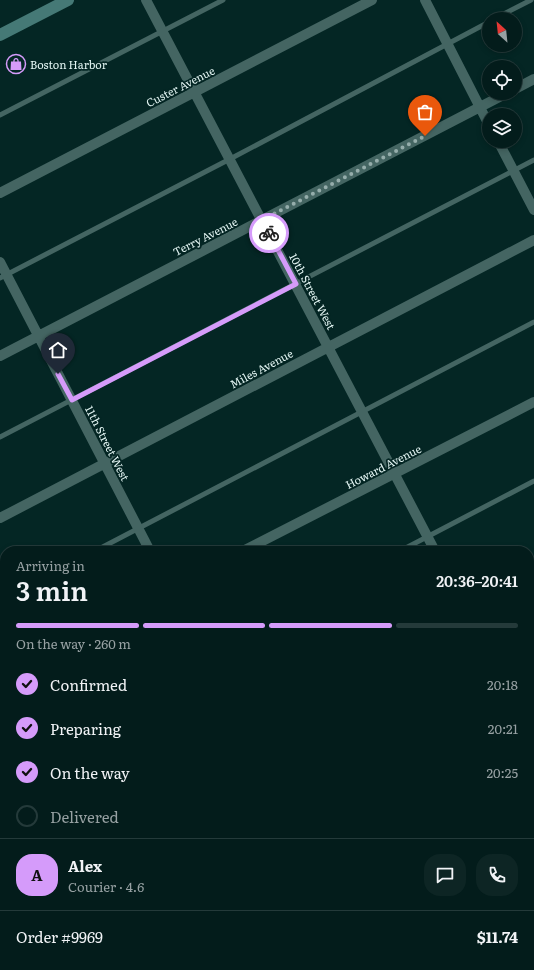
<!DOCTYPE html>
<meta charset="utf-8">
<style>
:root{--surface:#031c1b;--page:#0d2524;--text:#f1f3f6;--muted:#97a1a3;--line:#243a3a;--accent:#d59bfa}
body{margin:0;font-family:Literata,serif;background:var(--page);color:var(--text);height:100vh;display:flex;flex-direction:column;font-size:15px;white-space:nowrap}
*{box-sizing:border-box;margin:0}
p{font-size:13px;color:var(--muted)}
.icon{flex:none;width:22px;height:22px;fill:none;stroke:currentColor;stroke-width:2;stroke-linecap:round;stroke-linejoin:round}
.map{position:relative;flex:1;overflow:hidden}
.sheet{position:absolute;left:0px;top:546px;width:534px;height:424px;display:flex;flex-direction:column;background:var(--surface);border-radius:16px 16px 0 0;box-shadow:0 2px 6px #0003,0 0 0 1px var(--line)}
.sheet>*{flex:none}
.needle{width:26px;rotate:333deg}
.tools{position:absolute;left:482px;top:12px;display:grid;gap:8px}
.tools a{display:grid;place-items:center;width:40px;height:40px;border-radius:50%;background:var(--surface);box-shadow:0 2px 6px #0003,0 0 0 1px var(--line);font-size:20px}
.pin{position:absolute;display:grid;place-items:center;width:34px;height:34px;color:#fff;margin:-41px -17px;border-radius:50% 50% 50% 0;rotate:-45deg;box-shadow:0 0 4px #0007}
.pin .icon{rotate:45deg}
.courier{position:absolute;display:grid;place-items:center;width:40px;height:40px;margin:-20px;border:3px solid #d59bfa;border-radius:50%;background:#fff;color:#222;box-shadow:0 1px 5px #0007}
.headline em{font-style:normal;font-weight:600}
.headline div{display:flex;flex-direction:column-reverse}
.headline{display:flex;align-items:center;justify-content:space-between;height:68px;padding:0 16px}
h1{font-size:26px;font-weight:600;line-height:30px}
.bar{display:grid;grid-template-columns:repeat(4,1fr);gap:6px 4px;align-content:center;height:48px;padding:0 16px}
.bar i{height:5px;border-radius:3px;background:var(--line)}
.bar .active{background:var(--accent)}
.bar p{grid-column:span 4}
.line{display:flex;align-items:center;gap:10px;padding:0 16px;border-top:1px solid var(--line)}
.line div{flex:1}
.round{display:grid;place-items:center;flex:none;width:42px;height:42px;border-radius:16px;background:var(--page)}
ol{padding:0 16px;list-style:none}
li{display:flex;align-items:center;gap:12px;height:44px}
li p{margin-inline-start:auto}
li .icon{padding:4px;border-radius:50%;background:var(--accent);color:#111;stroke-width:4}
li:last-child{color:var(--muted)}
li i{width:22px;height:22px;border:2px solid var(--line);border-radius:50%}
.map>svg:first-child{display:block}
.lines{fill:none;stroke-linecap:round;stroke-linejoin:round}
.lane{stroke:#446562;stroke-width:5}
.street{stroke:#446562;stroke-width:10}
.secondary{stroke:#457976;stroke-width:12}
.done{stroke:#95adab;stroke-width:4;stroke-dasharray:0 7.2}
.route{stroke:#d59bfa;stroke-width:5}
.labels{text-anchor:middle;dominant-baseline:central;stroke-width:3.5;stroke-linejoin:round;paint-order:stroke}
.poi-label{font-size:11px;fill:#e3f5f3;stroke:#042624;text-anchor:start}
.street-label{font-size:11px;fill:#e3f5f3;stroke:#042624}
</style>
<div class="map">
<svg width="534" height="970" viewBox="0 0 534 970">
<rect width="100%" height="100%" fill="#042624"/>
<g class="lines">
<path class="lane" d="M494,19L531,0
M0,115L223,0
M0,278L230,159L489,22
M0,437L534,160
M95,551L534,322
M400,551L534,481
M0,600L5,597
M529,647L534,645
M0,758L5,755
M529,838L534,835
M0,902L5,899
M100,970L109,965
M328,970L338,965"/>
<path class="street" d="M146,0L435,551
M425,0L489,125
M515,89L534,79
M498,141L534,210
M0,193L372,0
M0,262L150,551
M0,356L507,93
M0,518L534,240
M243,551L534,402
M529,563L534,561
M0,678L5,676
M529,732L534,742
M529,753L534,750
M0,838L5,835
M0,863L5,873
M0,960L5,957
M54,965L56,970
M365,965L368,970
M212,970L221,965"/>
<path class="secondary" d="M0,35L68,0
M529,926L534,924
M491,965L494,970
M446,970L455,965"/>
</g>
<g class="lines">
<path class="done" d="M269,233L262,220L425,136"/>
<path class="route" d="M58,374L72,400L296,284L269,233"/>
</g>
<defs>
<g id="shop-ring" transform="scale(1)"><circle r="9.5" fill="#042624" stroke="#d59bfa" stroke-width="1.5"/><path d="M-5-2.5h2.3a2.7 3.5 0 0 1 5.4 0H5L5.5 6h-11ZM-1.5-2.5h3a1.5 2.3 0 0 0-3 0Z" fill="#d59bfa"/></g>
</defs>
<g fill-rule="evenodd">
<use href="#shop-ring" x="16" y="64"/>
</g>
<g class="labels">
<g class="poi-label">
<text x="30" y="64">Boston Harbor</text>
</g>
<g class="street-label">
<text transform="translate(180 86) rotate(-27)">Custer Avenue</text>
<text transform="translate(205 236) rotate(-27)">Terry Avenue</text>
<text transform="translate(313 291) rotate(62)">10th Street West</text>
<text transform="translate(261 368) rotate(-28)">Miles Avenue</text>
<text transform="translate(108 443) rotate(63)">11th Street West</text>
<text transform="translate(383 466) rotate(-27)">Howard Avenue</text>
</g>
</g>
</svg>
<div class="tools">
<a><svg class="needle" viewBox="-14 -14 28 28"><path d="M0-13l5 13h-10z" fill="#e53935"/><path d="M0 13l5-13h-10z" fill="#97a1a3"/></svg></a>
<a><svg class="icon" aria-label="locate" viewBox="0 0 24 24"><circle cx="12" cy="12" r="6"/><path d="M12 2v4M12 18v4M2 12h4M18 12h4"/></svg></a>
<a><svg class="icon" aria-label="layers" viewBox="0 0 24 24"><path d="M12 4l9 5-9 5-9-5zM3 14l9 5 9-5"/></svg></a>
</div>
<div class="pin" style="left:425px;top:136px;background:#ea580c"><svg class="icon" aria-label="bag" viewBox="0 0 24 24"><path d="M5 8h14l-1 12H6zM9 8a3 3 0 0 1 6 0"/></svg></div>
<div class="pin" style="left:58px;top:374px;background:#1f2937"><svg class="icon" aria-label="home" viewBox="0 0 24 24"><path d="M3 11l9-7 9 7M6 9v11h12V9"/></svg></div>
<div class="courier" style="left:269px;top:233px"><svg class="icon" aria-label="bike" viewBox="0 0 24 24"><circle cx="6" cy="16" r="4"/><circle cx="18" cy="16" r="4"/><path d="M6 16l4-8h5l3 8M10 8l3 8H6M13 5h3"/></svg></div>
<section class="sheet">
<div class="headline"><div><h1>3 min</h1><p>Arriving in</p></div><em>20:36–20:41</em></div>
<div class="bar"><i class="active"></i><i class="active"></i><i class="active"></i><i></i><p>On the way · 260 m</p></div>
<ol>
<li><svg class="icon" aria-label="check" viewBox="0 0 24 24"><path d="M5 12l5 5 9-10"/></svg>Confirmed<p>20:18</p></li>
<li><svg class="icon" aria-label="check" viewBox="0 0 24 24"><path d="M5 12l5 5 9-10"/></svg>Preparing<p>20:21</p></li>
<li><svg class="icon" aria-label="check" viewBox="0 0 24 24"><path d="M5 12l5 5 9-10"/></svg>On the way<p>20:25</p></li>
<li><i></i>Delivered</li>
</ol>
<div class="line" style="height:72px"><b class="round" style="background:var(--accent);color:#111">A</b><div><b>Alex</b><p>Courier · 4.6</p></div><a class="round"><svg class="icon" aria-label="chat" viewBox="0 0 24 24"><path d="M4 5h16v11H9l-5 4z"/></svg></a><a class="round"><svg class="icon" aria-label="phone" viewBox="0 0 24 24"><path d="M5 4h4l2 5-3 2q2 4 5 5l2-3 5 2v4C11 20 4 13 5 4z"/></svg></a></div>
<div class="line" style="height:52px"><div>Order #9969</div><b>$11.74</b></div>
</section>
</div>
